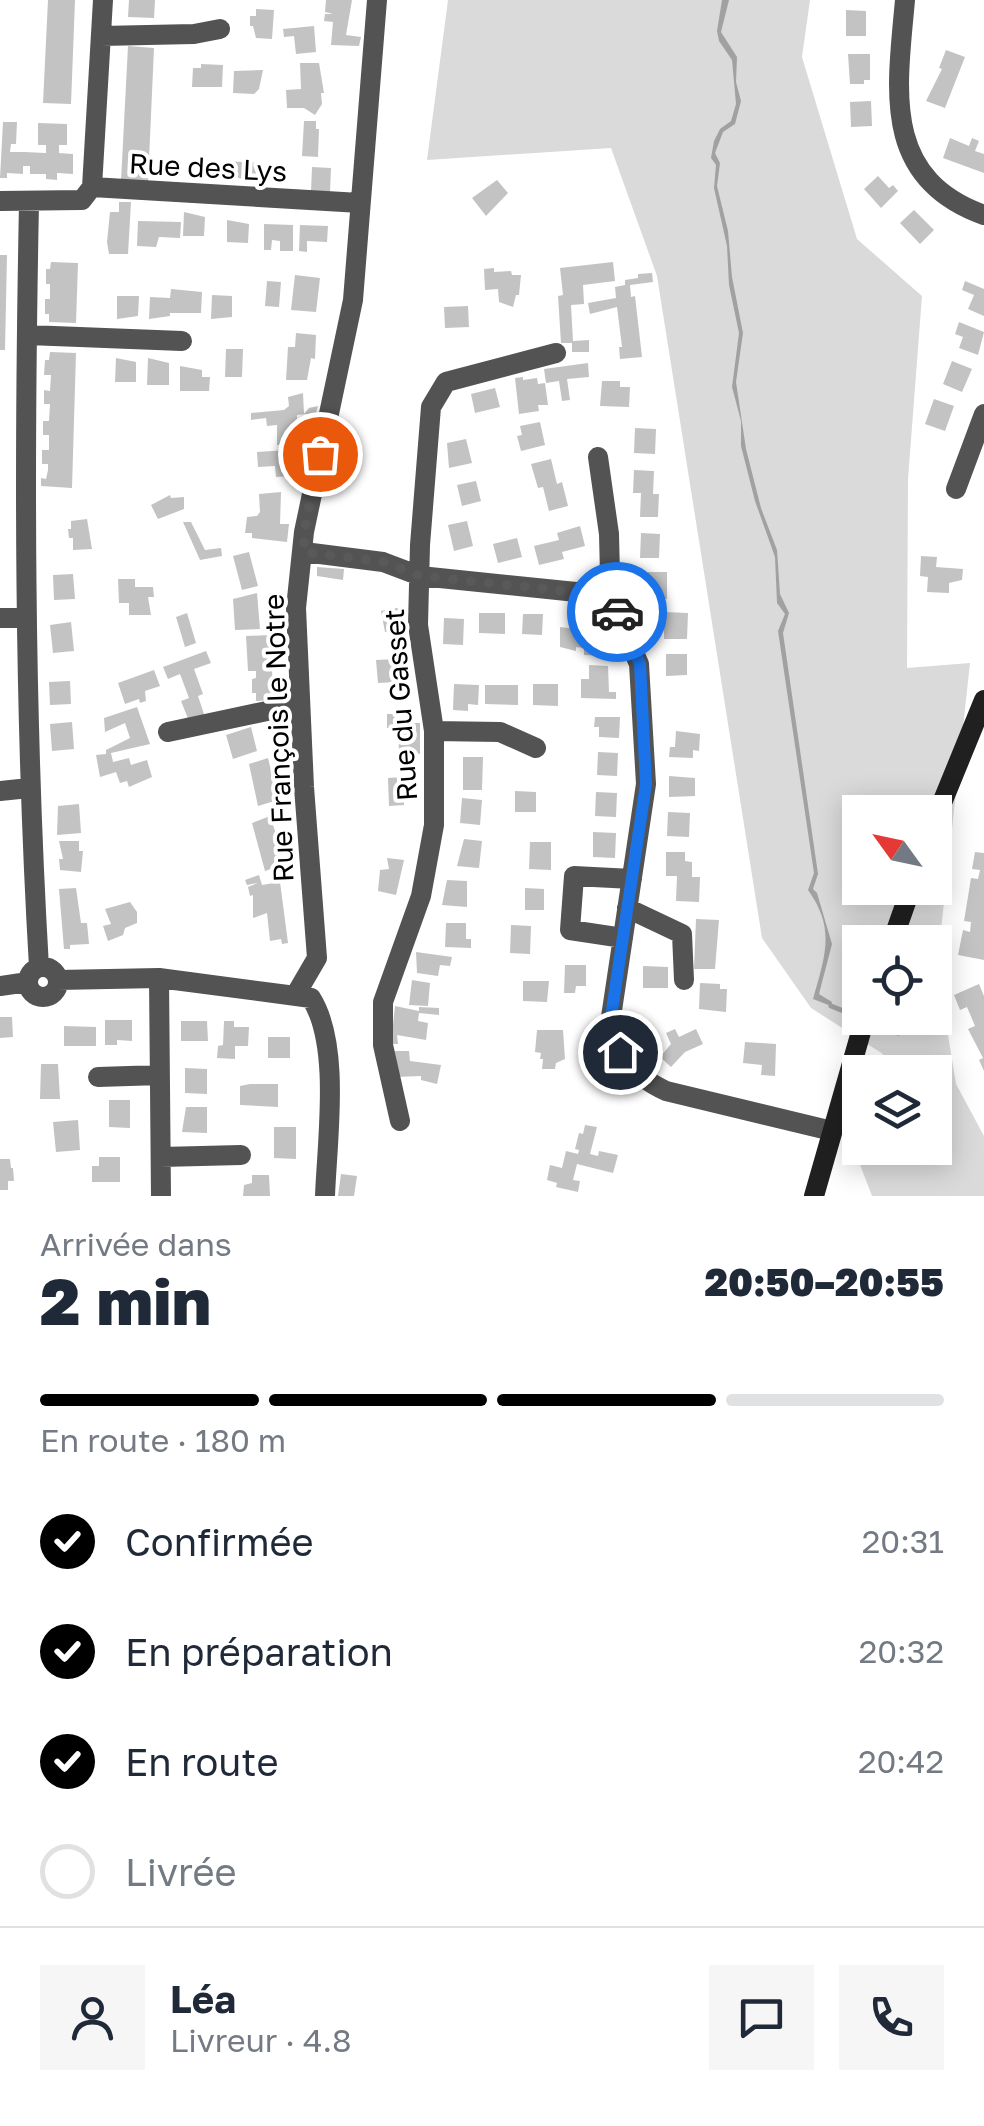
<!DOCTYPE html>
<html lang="fr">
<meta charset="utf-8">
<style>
:root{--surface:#fff;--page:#f6f6f7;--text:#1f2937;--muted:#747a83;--line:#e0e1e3;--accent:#000}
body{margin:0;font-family:"Golos Text",sans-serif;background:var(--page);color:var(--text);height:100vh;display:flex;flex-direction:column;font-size:38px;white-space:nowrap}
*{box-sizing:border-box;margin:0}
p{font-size:32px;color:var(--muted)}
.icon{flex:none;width:55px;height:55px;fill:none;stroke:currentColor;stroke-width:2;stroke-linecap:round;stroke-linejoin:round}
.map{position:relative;height:1196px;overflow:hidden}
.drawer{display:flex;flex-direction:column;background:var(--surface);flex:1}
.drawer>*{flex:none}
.needle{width:65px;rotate:303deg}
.controls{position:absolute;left:842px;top:795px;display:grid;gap:20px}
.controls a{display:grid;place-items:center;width:110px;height:110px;border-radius:0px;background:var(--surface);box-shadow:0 5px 25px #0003;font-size:50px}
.pin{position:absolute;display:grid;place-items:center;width:85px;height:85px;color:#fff;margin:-42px;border:5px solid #fff;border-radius:50%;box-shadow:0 2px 10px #0007}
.courier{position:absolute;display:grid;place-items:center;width:100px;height:100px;margin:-50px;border:8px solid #1a73e8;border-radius:50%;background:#fff;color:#222;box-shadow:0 2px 12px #0007}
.headline em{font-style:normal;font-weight:800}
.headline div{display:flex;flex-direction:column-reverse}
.headline{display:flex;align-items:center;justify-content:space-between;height:170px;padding:0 40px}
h1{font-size:65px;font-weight:800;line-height:75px}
.bar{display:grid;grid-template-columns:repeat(4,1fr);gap:15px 10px;align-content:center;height:120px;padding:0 40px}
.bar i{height:12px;border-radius:8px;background:var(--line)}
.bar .selected{background:var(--accent)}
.bar p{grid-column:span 4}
.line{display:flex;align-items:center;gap:25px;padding:0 40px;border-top:2px solid var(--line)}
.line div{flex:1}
.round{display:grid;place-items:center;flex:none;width:105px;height:105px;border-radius:0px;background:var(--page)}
ol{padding:0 40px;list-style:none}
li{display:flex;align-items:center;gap:30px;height:110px}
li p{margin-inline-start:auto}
li .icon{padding:10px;border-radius:50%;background:var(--accent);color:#fff;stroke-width:4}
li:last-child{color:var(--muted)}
li i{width:55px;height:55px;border:5px solid var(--line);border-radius:50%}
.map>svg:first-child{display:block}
.green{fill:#dadada;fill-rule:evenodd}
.water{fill:#a1a1a1}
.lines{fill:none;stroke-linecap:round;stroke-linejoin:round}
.stream{stroke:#a1a1a1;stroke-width:5}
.building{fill:#c3c3c3}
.street{stroke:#535353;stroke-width:20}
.secondary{stroke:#202020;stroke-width:20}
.done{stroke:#595959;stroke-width:10;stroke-dasharray:0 18}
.route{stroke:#1a73e8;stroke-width:12}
.labels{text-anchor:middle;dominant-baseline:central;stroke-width:8;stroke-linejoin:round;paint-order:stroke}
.street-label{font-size:28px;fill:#000;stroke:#fff}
</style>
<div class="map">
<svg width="984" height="1196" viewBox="0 0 984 1196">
<rect width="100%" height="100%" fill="#fff"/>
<path class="green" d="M448,0H810L802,57L857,239L922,296L908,479L907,668L970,663L937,967L956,1084L984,1136V1196H872L854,1149L860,1130V1148H935V1072H878L883,1054L811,1008L762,938L657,276L611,148L427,160ZM860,812H935V888H860ZM860,942H935V1018H860Z"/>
<path class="water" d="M722,0H729L721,32L737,57L736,82L741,101L735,124L723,132L715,153L720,163L717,186L728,231L732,277L743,333L736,382L746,449L761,508L777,550L780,594L789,613L783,633L818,874L813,889L817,893L832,944L819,994L832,1002L831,1006L813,999C825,956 836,929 808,890L814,873L778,631L785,614L777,603L775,557L755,501L741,446V421L732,387L739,333L729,285L727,246L714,188L716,165L711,158L714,141L720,129L731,121L736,104L732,60L719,41L717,31Z"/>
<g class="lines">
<path class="stream" d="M831,1006L851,1014
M878,1025L898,1033"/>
</g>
<path class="building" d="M48,0H75L71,104L43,103Z
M129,0H155L154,18L128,17Z
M326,0H352L346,35L361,37L359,46L331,45L333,22L324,21L325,14H333L325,12Z
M256,9L274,10L272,39L256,38L253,26H250V16H256Z
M846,10L866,11V36H846Z
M314,26L316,52L296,54L294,36L284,37L283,29Z
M128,46L154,48L148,182L121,181Z
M946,50L965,57L945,108L926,101L942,69L939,68Z
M848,54H870V80H864V84H850Z
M300,63H319L324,93H321L322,104L315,115L304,108H287L286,90L301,89Z
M201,64L223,65L222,87H192L193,68H201Z
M263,70L259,89L254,94L233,93L234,71Z
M871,101L872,126L851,127L850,102Z
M304,121H316V129H319L318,157L302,156Z
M3,122H17L16,144H11L10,152H24L46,153V145H38V123L67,124V145H59V153L73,154V174L57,173V180L46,179V174H30V166H23V174L7,173V178H0Z
M950,138L969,146L972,138L979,141L975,151L984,154V173L943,158Z
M225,161L263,163L262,184L224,174Z
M312,167L331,168L330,192L311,191Z
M878,176L889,188L893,185L898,191L881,208L864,189Z
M497,180L508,193L486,216L472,198Z
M119,202H131L128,254H109L107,242L110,212H119Z
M914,210L934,230L920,244L900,223Z
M184,212L205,217L204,236H183Z
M227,220L249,224L248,243L227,242Z
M138,221L181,222L180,238L159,237L156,247L137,246Z
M264,224L293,225V251H280V241L272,240L271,250H264Z
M300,225L328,226L327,242L307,241V252L299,251Z
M0,255H7L5,350H0Z
M51,262L78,263L76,323L49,322V314H45V299H50V284H46V269H50Z
M613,262L615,281L583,285L584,304L571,305L573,341L589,340V352H572V343H561L558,296L563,295L560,268Z
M494,268V272L511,271L512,275H521L519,295H516L513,307L499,302L498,289L485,290L484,269Z
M652,273L653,282L630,285L631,297L635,296L642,357L620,359L619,347H622L617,307L590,314L588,303L616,298L615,287L625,285V280L638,278V274Z
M295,275L320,278L316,312L291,310Z
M267,281L281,282L279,307L265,306Z
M965,281L984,289V316L968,309L974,295L962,290Z
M171,289L202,292L201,313H170V316L149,319L150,297L170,298Z
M212,295L232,296V317L211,319Z
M117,296H139L138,316L117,319Z
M468,306L469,327L445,328L444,307Z
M959,322L984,332L978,355L959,348L963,337L955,334Z
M296,333L316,335L315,359L311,358L307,380H286L288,347H295Z
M226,349H243L242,377H225Z
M50,352L76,353L72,488L41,486V478L46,479L48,470V464H42V450H49V435H43V421H49L50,404H44V390L50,391L51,375H44L45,360H49Z
M116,358L136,362V382H115Z
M148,358L169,363V385H147Z
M952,361L972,369L962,392L943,384Z
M588,363L589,377L567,379L570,400L562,401L559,381L546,383L544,369Z
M180,366L202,370V377H210L209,391H180Z
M523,377V380L537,378L538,384L545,383L548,405H538L539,411L519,414L515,378Z
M602,381H620V387H630L629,407L600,406Z
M495,388L500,407L475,413L471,394Z
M303,393L304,414L309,408L318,406L316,413L297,415V445H277V425L267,426L266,418L251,420V413L284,410L289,406L288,397Z
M934,399L954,406L945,431L925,424Z
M540,422L545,445L521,451L517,436L522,435L520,426Z
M635,428L656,429L655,454L634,453Z
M466,439L472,463L449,468L447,443Z
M287,450L289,476L276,477L275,466L258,467L257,452Z
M551,459L557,484L562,482L568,506L549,511L543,487L538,488L531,464Z
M634,470L654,471L653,494H659L658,517H640L641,493H633Z
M476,481L481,501L462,506L457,485Z
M281,492L280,524H289L287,542L252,538V533H245L247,517L257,516L260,512L259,494Z
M170,495L171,498L184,497V509L158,519L151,505Z
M87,519L92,549L73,550V538H69L68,529H71V521Z
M467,521L473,546L454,551L448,525Z
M183,522H191L205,550L221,548L222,556L200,560Z
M580,526L585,546L562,552L564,559L539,565L534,546L559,540L557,533Z
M641,533L660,534L659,558H640Z
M517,538L522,557L498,563L493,544Z
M249,552L258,586L242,590L233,556Z
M921,556L937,557L936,567L963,569L962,580L949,583V593L927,592L928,577L920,576Z
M317,567L344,569L343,580L317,576Z
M648,572H667V599L647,598Z
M73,574L75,599L54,600L53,575Z
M118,579H135V587H153L154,597H148L151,615H129V603H119Z
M257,593L260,629L235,630L233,599Z
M402,607L403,629L385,632L381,611Z
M664,612L688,613L687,639H664Z
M187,613L196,643L185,647L176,617Z
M479,613H505V634L479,633Z
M523,614H543L542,635L522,634Z
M444,618L464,619L463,645L443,644Z
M71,622L74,651L53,653L50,625Z
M560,627L610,633L608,656L584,655V648L576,647V651L560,647Z
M271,635L273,700L256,701V693H252V679L256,678V671H248L246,636Z
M206,651L211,663L194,669L203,694L198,696L205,717L189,721L181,701L189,698L180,674L168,679L163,667Z
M666,654H687V675L666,676Z
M397,659V682L378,683L376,660Z
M589,665L608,666L609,692H616V699L581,698V679H589Z
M154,670L160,686L145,691L146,701L140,703L139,699L125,704L118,683Z
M70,681L71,704L50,705L49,682Z
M454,684L479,685L478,705L468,704V711L453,710Z
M533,684H558V706L533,705Z
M485,685H518V705L485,704Z
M137,707L150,744L111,753L113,762L129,758L131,765L147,760L152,777L129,787L127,781L120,783L116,772L100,777L96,755L106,754V750L130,738L125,723L105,732L104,718Z
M387,714H402V723H420V754L399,751L398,728H387Z
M595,717H620L619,738L599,737V727H594Z
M72,722L74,749L52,751L50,724Z
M251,727L257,751L233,759L226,735Z
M676,731L700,734L699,751L693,750V758L669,757L670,747H675Z
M598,752L618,753L617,776L597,775Z
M463,757H483L482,790H463Z
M268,758L278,800L258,806L249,764Z
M669,776L695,778V796L669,797Z
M403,777L404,805L389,806L388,778Z
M515,791L536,792V812H515Z
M596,792L617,793L616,817L595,816Z
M462,798L482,800L480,825L460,823Z
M79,804L81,833L57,835L58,806Z
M668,812L690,813L689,837L667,836Z
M270,816L286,864L265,871L252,823Z
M593,832L616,833L615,858L593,857Z
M464,839L482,841L479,868L457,866Z
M59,841H79V851H83L81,872L60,870L59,859H63Z
M530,842H551V870L529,869Z
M666,852H685V861L692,862V877H700L699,902L676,901L677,876H666Z
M975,852L984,853V960L958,955L963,930L970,932L971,922L964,921L971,878L978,879L980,870L972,869Z
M387,858L404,860L396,895L378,891L380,870L389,869Z
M259,875L262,885L280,882L288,943L282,944L281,939L270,941L267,913L253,918V895L250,896L248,887L258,883L247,885L245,880Z
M447,880L467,881V907L442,905Z
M76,888L81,923H87L89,944L70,945V949H64L59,889Z
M525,888L544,889V910H525Z
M130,902L137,912V923L125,928L123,935L108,941L103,926L111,924L105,909Z
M696,919L719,920L715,969H694Z
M446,923H466V939H471V948L445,947Z
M511,925L531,926L530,954L510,953Z
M416,952L452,957L450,966L440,965L438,976L417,973Z
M565,965H586V986H576L575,993H564Z
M643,966L668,967V988H643Z
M412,980L430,983L428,1006L409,1005Z
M523,981H549L547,1002L523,1001Z
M700,983L720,984V989H727L726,1012L699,1009Z
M979,984L984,996V1071L979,1060L983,1058L968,1029L975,1026L967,1007L960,1010L954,995Z
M395,1006L419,1011V1007L439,1008V1015L419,1013L418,1021L428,1023L426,1040L397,1035L398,1044H391Z
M0,1017H12L13,1037L0,1038Z
M105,1020H132V1041L117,1040V1045H105Z
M181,1021H207L208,1041H181Z
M224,1021H234V1027H249L248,1046H235V1059L217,1058L218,1046L223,1045Z
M64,1026L96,1027V1046H64Z
M675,1029L679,1037L696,1029L703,1044L685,1052L671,1067L660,1057L671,1044L666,1033Z
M537,1030H563L565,1059L556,1063L555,1069H542L543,1059H540L541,1053L535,1052Z
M268,1037H290V1058H268Z
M745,1042L776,1044L775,1076L761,1075L762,1065L743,1063Z
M395,1051H409L410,1061L441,1065L437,1084L421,1080V1076L396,1077Z
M41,1064H58L60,1099H40Z
M185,1068L207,1069V1094L185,1093Z
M250,1084H278V1107L240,1105V1086Z
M109,1100H130V1128L109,1127Z
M186,1107H207V1133L182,1132Z
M78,1120L80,1150L56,1152L53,1122Z
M585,1125L597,1127L590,1154L598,1156L599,1151L618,1155L613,1173L577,1164L573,1180L580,1181L578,1192L556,1187L557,1183L547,1180L550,1165L562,1168L566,1151L578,1154L579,1150L575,1149L579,1133L583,1134Z
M274,1127H296V1159L274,1158Z
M99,1157H120V1182H92V1166H99Z
M0,1159H10L11,1168H13L14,1181H8V1190H0Z
M341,1174L357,1176L354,1196H338Z
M252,1175H269L270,1196H243L244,1185L252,1183Z"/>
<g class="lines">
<path class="street" d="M905,0C897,90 881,178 984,215
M101,36L194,34L220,29
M92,187L360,203
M92,187L103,0
M0,201L82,200L92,187
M29,203C24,458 24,712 39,967
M28,335L182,341
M598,457L609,534L610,575L597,600L616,612L639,664L646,784L611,1017C621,1057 628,1073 666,1091L832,1131
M956,489L984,414
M304,552L383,562L420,576L586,593L597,600
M0,618H25
M434,731L500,732L536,748
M168,732L300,704
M0,791L29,788
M627,908L682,934L684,980
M623,938L570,930L574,876L632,879
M28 982a15 15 0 1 1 30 0a15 15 0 1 1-30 0Z
M159,978L161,1196
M58,980L159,978L311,998C341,1045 327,1140 325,1196
M0,986L28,982
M296,994L317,958L304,787L296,608L304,532L353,300L377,0
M98,1077L160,1075
M400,1121L383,1045V1002L421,896L434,825V731L418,625L420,545L431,407L446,382L556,353
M161,1157L241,1155"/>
<path class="secondary" d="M935,820L984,700
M892,942L911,888
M814,1196L865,1018"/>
</g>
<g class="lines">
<path class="done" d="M320,454L304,532V552L383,562L420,576L586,593L617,612"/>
<path class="route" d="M617,612L640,664L646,784L611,1017L620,1052"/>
</g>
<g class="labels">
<g class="street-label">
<text transform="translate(208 167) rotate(3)">Rue des Lys</text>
<text transform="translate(400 705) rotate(-94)">Rue du Gasset</text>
<text transform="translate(278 738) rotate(-92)">Rue François le Notre</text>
</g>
</g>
</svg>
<div class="controls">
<a><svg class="needle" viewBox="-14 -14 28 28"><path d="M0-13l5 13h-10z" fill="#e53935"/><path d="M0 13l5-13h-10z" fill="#747a83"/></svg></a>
<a><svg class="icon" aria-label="locate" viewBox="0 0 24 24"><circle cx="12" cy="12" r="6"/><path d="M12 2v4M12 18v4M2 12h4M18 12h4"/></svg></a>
<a><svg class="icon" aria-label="layers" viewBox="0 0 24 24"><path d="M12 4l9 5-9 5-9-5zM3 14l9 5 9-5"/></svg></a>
</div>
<div class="pin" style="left:320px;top:454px;background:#ea580c"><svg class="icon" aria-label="bag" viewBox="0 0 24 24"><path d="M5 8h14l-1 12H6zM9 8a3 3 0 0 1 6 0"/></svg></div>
<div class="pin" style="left:620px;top:1052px;background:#1f2937"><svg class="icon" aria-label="home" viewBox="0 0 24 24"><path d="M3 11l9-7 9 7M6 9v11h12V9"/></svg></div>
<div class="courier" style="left:617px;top:612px"><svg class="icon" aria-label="car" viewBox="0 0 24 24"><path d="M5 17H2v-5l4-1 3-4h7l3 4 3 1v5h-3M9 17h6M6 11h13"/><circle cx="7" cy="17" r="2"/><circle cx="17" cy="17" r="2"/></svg></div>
</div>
<section class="drawer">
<div class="headline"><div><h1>2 min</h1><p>Arrivée dans</p></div><em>20:50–20:55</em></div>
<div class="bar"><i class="selected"></i><i class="selected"></i><i class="selected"></i><i></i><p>En route · 180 m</p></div>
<ol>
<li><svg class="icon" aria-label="check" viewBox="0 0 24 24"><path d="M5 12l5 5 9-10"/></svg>Confirmée<p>20:31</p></li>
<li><svg class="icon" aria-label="check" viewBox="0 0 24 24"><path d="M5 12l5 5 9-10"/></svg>En préparation<p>20:32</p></li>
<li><svg class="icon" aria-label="check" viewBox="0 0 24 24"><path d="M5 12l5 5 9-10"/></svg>En route<p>20:42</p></li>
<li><i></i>Livrée</li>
</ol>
<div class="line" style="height:180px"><a class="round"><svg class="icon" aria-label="person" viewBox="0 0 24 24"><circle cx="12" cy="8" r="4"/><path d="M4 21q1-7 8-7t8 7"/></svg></a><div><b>Léa</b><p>Livreur · 4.8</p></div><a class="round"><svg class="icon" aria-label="chat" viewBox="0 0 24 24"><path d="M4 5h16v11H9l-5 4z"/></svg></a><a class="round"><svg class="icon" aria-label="phone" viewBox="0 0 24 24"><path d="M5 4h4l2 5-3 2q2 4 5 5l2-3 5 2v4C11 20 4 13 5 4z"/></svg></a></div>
</section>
